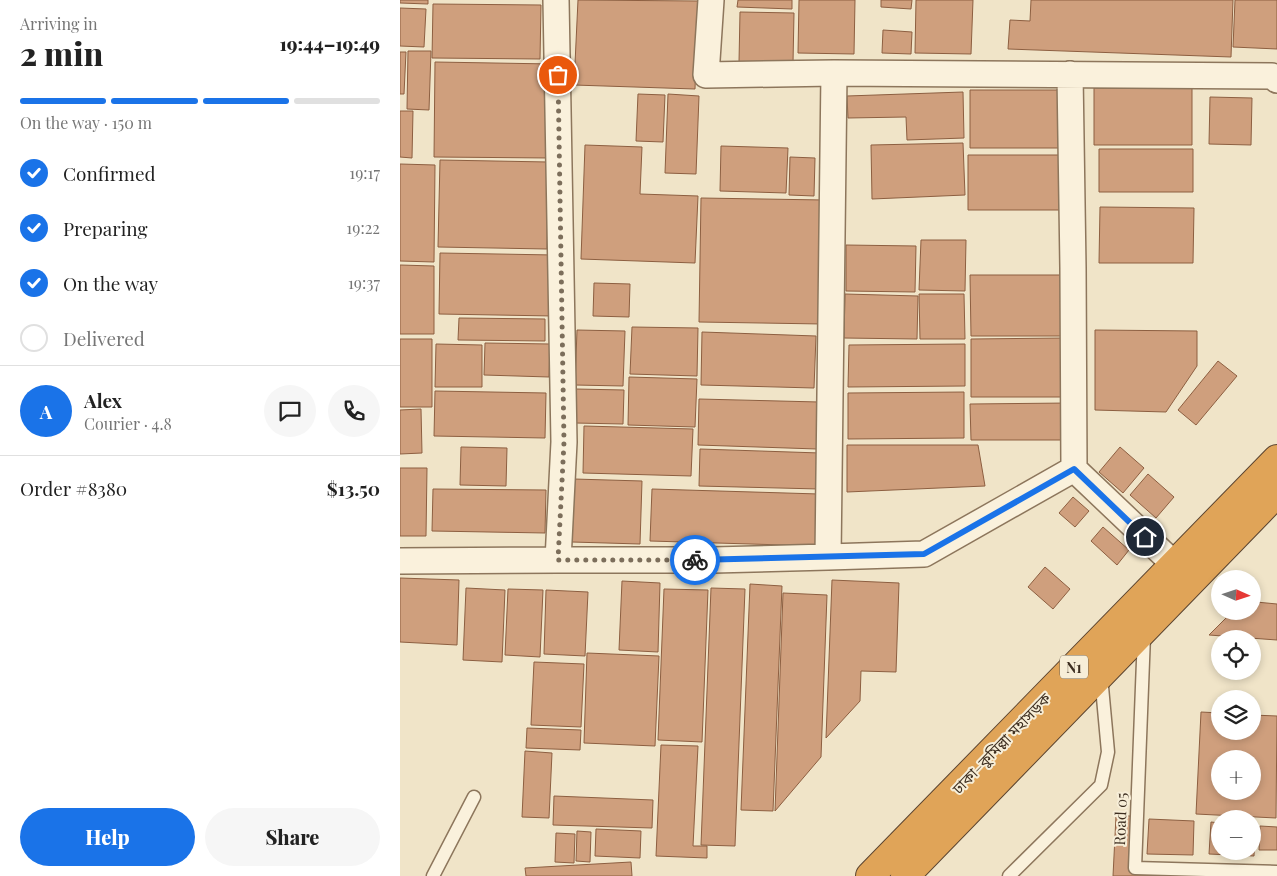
<!DOCTYPE html>
<meta charset="utf-8">
<style>
:root{--surface:#fff;--page:#f6f6f6;--text:#222;--muted:#767676;--line:#e0e0e0;--accent:#1a73e8}
body{margin:0;font-family:"Playfair Display","Noto Sans Bengali",serif;background:var(--page);color:var(--text);height:100vh;display:flex;flex-direction:column;font-size:19px;white-space:nowrap}
*{box-sizing:border-box;margin:0}
p{font-size:16px;color:var(--muted)}
.icon{flex:none;width:28px;height:28px;fill:none;stroke:currentColor;stroke-width:2;stroke-linecap:round;stroke-linejoin:round}
.map{position:relative;flex:1;overflow:hidden}
.panel{display:flex;flex-direction:column;background:var(--surface);width:400px}
.panel>*{flex:none}
.needle{width:32px;rotate:93deg}
.tools{position:absolute;left:811px;top:570px;display:grid;gap:10px}
.tools a{display:grid;place-items:center;width:50px;height:50px;border-radius:50%;background:var(--surface);box-shadow:0 2px 8px #0003;font-size:25px}
.pin{position:absolute;display:grid;place-items:center;width:42px;height:42px;color:#fff;margin:-21px;border:2px solid #fff;border-radius:50%;box-shadow:0 1px 5px #0007}
.courier{position:absolute;display:grid;place-items:center;width:50px;height:50px;margin:-25px;border:4px solid #1a73e8;border-radius:50%;background:#fff;color:#222;box-shadow:0 1px 6px #0007}
.headline em{font-style:normal;font-weight:800}
.headline div{display:flex;flex-direction:column-reverse}
.headline{display:flex;align-items:center;justify-content:space-between;height:85px;padding:0 20px}
h1{font-size:32px;font-weight:800;line-height:38px}
.bar{display:grid;grid-template-columns:repeat(4,1fr);gap:8px 5px;align-content:center;height:60px;padding:0 20px}
.bar i{height:6px;border-radius:4px;background:var(--line)}
.bar .on{background:var(--accent)}
.bar p{grid-column:span 4}
.line{display:flex;align-items:center;gap:12px;padding:0 20px;border-top:1px solid var(--line)}
.line div{flex:1}
.round{display:grid;place-items:center;flex:none;width:52px;height:52px;border-radius:26px;background:var(--page)}
ol{padding:0 20px;list-style:none}
li{display:flex;align-items:center;gap:15px;height:55px}
li p{margin-inline-start:auto}
li .icon{padding:5px;border-radius:50%;background:var(--accent);color:#fff;stroke-width:4}
li:last-child{color:var(--muted)}
li i{width:28px;height:28px;border:2px solid var(--line);border-radius:50%}
.primary-button{display:flex;gap:10px;margin-top:auto;padding:10px 20px}
.primary-button a{flex:1;height:58px;border-radius:30px;background:var(--accent);color:#fff;font-size:20px;font-weight:800;line-height:58px;text-align:center}
.primary-button a+a{background:var(--page);color:var(--text)}
main{display:flex;flex:1;min-height:0}
.map>svg:first-child{display:block}
.building{fill:#cf9f7d;stroke:#8d5f41;fill-rule:evenodd}
.lines{fill:none;stroke-linecap:round;stroke-linejoin:round}
.lane-casing{stroke:#8d765c;stroke-width:15}
.street-casing{stroke:#8d765c;stroke-width:28}
.highway-casing{stroke:#5b4430;stroke-width:30}
.lane{stroke:#faf1dc;stroke-width:12}
.street{stroke:#faf1dc;stroke-width:25}
.highway{stroke:#e0a458;stroke-width:28}
.done{stroke:#7c6e5b;stroke-width:5;stroke-dasharray:0 9}
.route{stroke:#1a73e8;stroke-width:6}
.labels{text-anchor:middle;dominant-baseline:central;stroke-width:4;stroke-linejoin:round;paint-order:stroke}
.shield{fill:#f7eed8;stroke:#756857;stroke-width:1}
.shield-label{font-size:14px;font-weight:bold;fill:#3d2e20}
.street-label{font-size:15px;fill:#3d2e20;stroke:#f7eed8}
</style>
<main>
<section class="panel">
<div class="headline"><div><h1>2 min</h1><p>Arriving in</p></div><em>19:44–19:49</em></div>
<div class="bar"><i class="on"></i><i class="on"></i><i class="on"></i><i></i><p>On the way · 150 m</p></div>
<ol>
<li><svg class="icon" aria-label="check" viewBox="0 0 24 24"><path d="M5 12l5 5 9-10"/></svg>Confirmed<p>19:17</p></li>
<li><svg class="icon" aria-label="check" viewBox="0 0 24 24"><path d="M5 12l5 5 9-10"/></svg>Preparing<p>19:22</p></li>
<li><svg class="icon" aria-label="check" viewBox="0 0 24 24"><path d="M5 12l5 5 9-10"/></svg>On the way<p>19:37</p></li>
<li><i></i>Delivered</li>
</ol>
<div class="line" style="height:90px"><b class="round" style="background:var(--accent);color:#fff">A</b><div><b>Alex</b><p>Courier · 4.8</p></div><a class="round"><svg class="icon" aria-label="chat" viewBox="0 0 24 24"><path d="M4 5h16v11H9l-5 4z"/></svg></a><a class="round"><svg class="icon" aria-label="phone" viewBox="0 0 24 24"><path d="M5 4h4l2 5-3 2q2 4 5 5l2-3 5 2v4C11 20 4 13 5 4z"/></svg></a></div>
<div class="line" style="height:65px"><div>Order #8380</div><b>$13.50</b></div>
<div class="primary-button"><a>Help</a><a>Share</a></div>
</section>
<div class="map">
<svg width="877" height="876" viewBox="0 0 877 876">
<rect width="100%" height="100%" fill="#f0e4c8"/>
<path class="building" d="M0,0H28V4L0,3Z
M178,0L298,1L295,89L174,85Z
M338,0H392V9L337,7Z
M399,0H455L454,54L398,53Z
M481,0H512L511,9L481,7Z
M516,0H573L571,54L515,53Z
M631,0H833L831,57L608,49L610,20L630,21Z
M835,0H877V49L833,47Z
M33,4L141,5L140,59L32,58Z
M0,8L26,9L24,47L0,46Z
M340,12L394,13L393,63L339,62Z
M483,30L512,32L511,54L482,53Z
M8,51H31L29,110L7,109Z
M0,52H6L4,94H0Z
M35,62L152,64L150,158L34,157Z
M694,88H792V145H694Z
M570,90H662V148H570Z
M563,92L564,138L507,140L506,117L448,118L447,96Z
M238,94L265,95L263,142L236,141Z
M268,94L299,96L296,174L265,173Z
M810,97L852,98L851,145L809,144Z
M0,111H13L12,158L0,157Z
M563,143L565,195L472,199L471,145Z
M185,145L242,147L240,194L298,196L295,263L181,259Z
M321,146L388,148L386,193L320,191Z
M699,149H793V192H699Z
M568,155H661V210H568Z
M390,157L415,158L414,196L389,195Z
M40,160L148,162L147,249L38,247Z
M0,164L35,165L34,262L0,261Z
M301,198L424,200L422,324L299,322Z
M700,207L794,208L793,263H699Z
M521,240H566L565,291L519,290Z
M446,245L516,246L515,292L446,291Z
M40,253L154,255L153,316L39,314Z
M0,265L34,266V334H0Z
M570,275H664L665,336H571Z
M194,283L230,284L229,317L193,316Z
M445,294L518,296L517,339L444,338Z
M519,294H564L565,339H520Z
M59,318L145,319V341L58,340Z
M232,327L298,328L297,376L230,374Z
M177,330L225,331L223,386L175,385Z
M695,330L797,331V366L766,412L695,410Z
M302,332L416,336L414,388L301,385Z
M664,338V397H571V339Z
M0,339H32V407H0Z
M85,343L150,344L149,377L84,375Z
M36,344L82,345V387H35Z
M565,344V386L448,387L449,345Z
M818,361L837,376L796,425L778,410Z
M229,377L297,379L295,427L228,425Z
M176,389L224,390L223,424L175,423Z
M35,391L146,393L145,438L34,436Z
M564,392V438L448,439V393Z
M299,399L419,402L417,449L298,445Z
M669,403L670,440H571L570,404Z
M21,409L22,453L0,454V410Z
M184,426L293,429L291,476L183,473Z
M447,445H578L585,486L447,492Z
M61,447L107,448L106,486L60,485Z
M720,447L744,468L723,493L699,472Z
M300,449L420,453L419,489L299,486Z
M0,468H27L26,536H0Z
M748,474L774,497L756,518L730,495Z
M174,479L242,481L240,544L172,542Z
M33,489L146,490L145,533L32,531Z
M252,489L419,494L417,546L250,541Z
M673,497L689,511L675,527L659,513Z
M703,527L729,550L717,565L691,541Z
M645,567L670,589L653,609L628,587Z
M0,578L59,580L57,645L0,642Z
M432,580L499,583L496,672L461,671L460,701L426,738Z
M222,581L260,583L258,652L219,650Z
M350,584L382,586L373,811L341,810Z
M66,588L105,590L102,662L63,660Z
M311,588L345,589L335,846L301,845Z
M108,589L143,590L140,657L105,655Z
M264,589L308,590L302,742L258,740Z
M146,590L188,592L185,656L144,654Z
M856,592V602L877,604V640L809,635L833,611H852V595Z
M383,593L427,595L421,757L375,811Z
M187,653L259,656L255,746L184,743Z
M134,662L184,664L181,727L131,725Z
M801,712L820,713V731H852V715L877,716L876,818L796,814ZM820,759H852V791H820Z
M127,728L181,730L180,750L126,748Z
M261,745L298,746L293,846H307V858L256,856Z
M125,751L152,753L149,818L122,817Z
M154,796L253,800L252,828L153,825Z
M716,816H734L732,870L806,876H713Z
M749,819L794,821L793,855L747,854Z
M811,822L820,823V851H852V824H855L854,856L809,854Z
M860,826L877,827V850H859Z
M196,829L241,831L240,858L195,856Z
M177,831L191,832L190,862L176,861Z
M156,833L175,834L174,863L155,862Z
M231,862L232,876H126L125,868Z"/>
<g class="lines">
<g class="lane-casing">
<path id="lane" d="M744,635L735,868L877,872
M33,876L74,797
M609,876L701,785L708,752L701,676"/>
</g>
<g class="street-casing">
<path id="street" d="M156,0L164,442L158,560H313L428,557
M311,0L306,75L434,73
M670,74L673,268L674,469L524,554L428,557L434,73L872,76L877,80
M674,469L774,564
M0,561L158,560"/>
</g>
<g class="highway-casing">
<path id="highway" d="M470,876L877,459
M505,876L877,493"/>
</g>
<use href="#lane" class="lane"/>
<use href="#street" class="street"/>
<use href="#highway" class="highway"/>
</g>
<g class="lines">
<path class="done" d="M158,75L164,442L158,560H295"/>
<path class="route" d="M295,560L524,554L674,469L745,537"/>
</g>
<g class="labels">
<rect class="shield" x="660" y="655.5" width="28" height="23" rx="4"/>
<g class="shield-label">
<text x="674" y="667">N1</text>
</g>
<g class="street-label">
<text transform="translate(601 743) rotate(-46)">ঢাকা–কুমিল্লা মহাসড়ক</text>
<text transform="translate(720 819) rotate(-88)">Road 05</text>
</g>
</g>
</svg>
<div class="tools">
<a><svg class="needle" viewBox="-14 -14 28 28"><path d="M0-13l5 13h-10z" fill="#e53935"/><path d="M0 13l5-13h-10z" fill="#767676"/></svg></a>
<a><svg class="icon" aria-label="locate" viewBox="0 0 24 24"><circle cx="12" cy="12" r="6"/><path d="M12 2v4M12 18v4M2 12h4M18 12h4"/></svg></a>
<a><svg class="icon" aria-label="layers" viewBox="0 0 24 24"><path d="M12 4l9 5-9 5-9-5zM3 14l9 5 9-5"/></svg></a>
<a>+</a>
<a>−</a>
</div>
<div class="pin" style="left:158px;top:75px;background:#ea580c"><svg class="icon" aria-label="bag" viewBox="0 0 24 24"><path d="M5 8h14l-1 12H6zM9 8a3 3 0 0 1 6 0"/></svg></div>
<div class="pin" style="left:745px;top:537px;background:#1f2937"><svg class="icon" aria-label="home" viewBox="0 0 24 24"><path d="M3 11l9-7 9 7M6 9v11h12V9"/></svg></div>
<div class="courier" style="left:295px;top:560px"><svg class="icon" aria-label="bike" viewBox="0 0 24 24"><circle cx="6" cy="16" r="4"/><circle cx="18" cy="16" r="4"/><path d="M6 16l4-8h5l3 8M10 8l3 8H6M13 5h3"/></svg></div>
</div>
</main>
